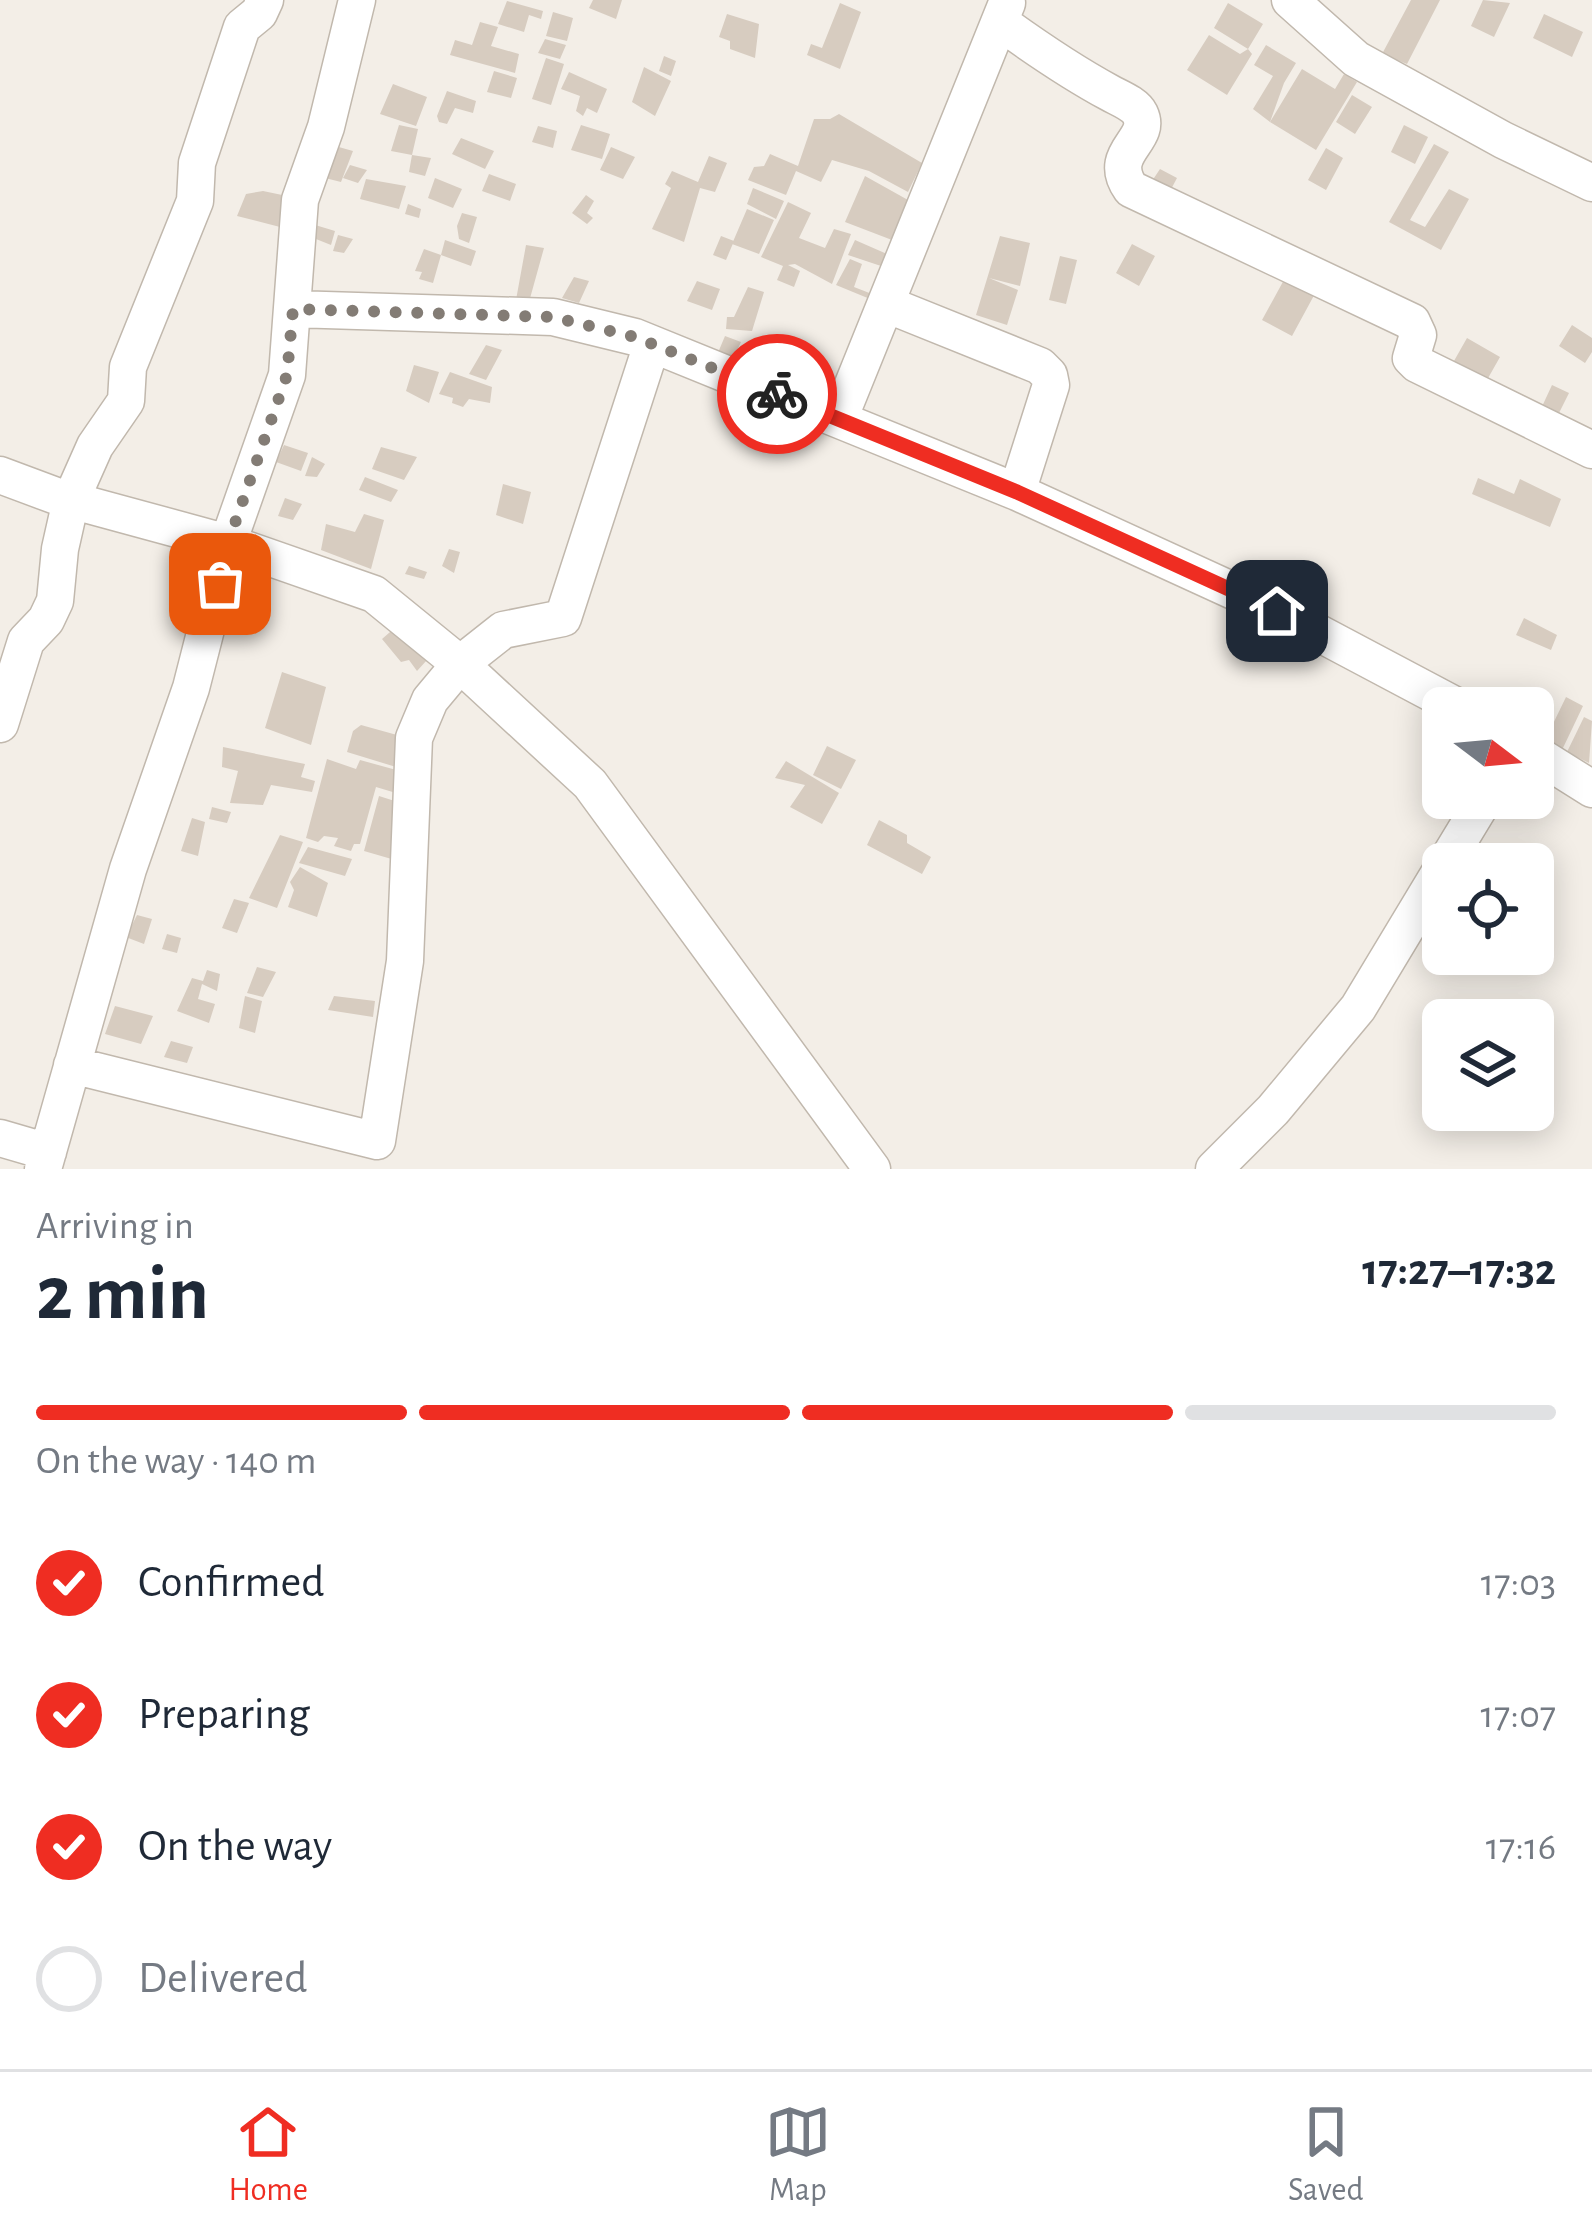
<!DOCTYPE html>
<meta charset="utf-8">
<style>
:root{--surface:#fff;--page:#f6f6f7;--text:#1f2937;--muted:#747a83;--line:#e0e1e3;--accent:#ef2d22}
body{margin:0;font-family:"Alegreya Sans",sans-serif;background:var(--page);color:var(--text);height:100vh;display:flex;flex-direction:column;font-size:45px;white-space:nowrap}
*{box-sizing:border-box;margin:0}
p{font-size:39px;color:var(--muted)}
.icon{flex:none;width:66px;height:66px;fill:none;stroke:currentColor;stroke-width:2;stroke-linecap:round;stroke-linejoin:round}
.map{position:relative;height:1169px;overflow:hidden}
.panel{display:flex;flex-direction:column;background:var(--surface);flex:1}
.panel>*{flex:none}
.needle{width:78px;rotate:106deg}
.fabs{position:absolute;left:1422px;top:687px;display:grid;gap:24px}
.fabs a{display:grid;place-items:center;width:132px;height:132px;border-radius:18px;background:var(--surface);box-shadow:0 6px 30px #0003;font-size:60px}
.pin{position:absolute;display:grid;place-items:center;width:102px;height:102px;color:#fff;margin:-51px;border-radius:24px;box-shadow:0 6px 18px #0006}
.courier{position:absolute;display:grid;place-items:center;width:120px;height:120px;margin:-60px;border:9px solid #ef2d22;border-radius:50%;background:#fff;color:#222;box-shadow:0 3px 15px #0007}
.headline em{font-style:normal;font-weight:700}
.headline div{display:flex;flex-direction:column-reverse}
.headline{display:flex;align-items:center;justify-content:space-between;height:204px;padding:0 36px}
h1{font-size:78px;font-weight:700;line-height:90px}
.bar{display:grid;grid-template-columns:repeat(4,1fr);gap:18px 12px;align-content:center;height:144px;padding:0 36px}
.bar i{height:15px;border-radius:9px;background:var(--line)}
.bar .on{background:var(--accent)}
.bar p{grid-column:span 4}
ol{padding:0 36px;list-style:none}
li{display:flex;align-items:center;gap:36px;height:132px}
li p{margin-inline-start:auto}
li .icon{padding:12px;border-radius:50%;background:var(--accent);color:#fff;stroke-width:4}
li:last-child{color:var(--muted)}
li i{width:66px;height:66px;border:6px solid var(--line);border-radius:50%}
.menu{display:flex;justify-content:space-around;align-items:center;height:168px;border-top:3px solid var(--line);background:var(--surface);font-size:33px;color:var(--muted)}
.menu a{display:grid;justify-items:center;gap:6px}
.menu .on{color:var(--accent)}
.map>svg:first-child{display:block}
.building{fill:#d7ccc0}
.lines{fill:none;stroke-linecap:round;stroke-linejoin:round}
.minor-casing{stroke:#c1b8ad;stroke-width:39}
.minor{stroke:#fff;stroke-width:36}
.done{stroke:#837c75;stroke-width:12;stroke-dasharray:0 21.6}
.route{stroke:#ef2d22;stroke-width:15}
</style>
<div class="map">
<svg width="1592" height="1169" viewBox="0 0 1592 1169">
<rect width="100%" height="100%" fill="#f3eee7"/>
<path class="building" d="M593,0H622L616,19L589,8Z
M1411,0H1440L1407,64L1382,54Z
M1483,0L1510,3L1494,37L1471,26Z
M507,1L543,11L541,19L529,15L524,32L498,24Z
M840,3L861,12L840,69L807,55L811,44L822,48Z
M1228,3L1263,24L1248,49L1214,28Z
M553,12L573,18L567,41L546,36Z
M727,14L759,24L755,58L730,49V41L719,37Z
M1544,14L1583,32L1572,57L1533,38Z
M480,22L498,27L491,46L519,54L515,73L450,55L455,40L472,45Z
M1209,35L1240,54L1248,49L1252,54L1227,95L1187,70Z
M545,39L566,45L560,59L538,53Z
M1266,45L1296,63L1284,83L1270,122L1253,109L1273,76L1254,65Z
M664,56L676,61L671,76L659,71Z
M546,58L564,64L551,105L532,99Z
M644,67L671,81L655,116L632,102Z
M1302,69L1335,89L1344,74L1357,82L1316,150L1270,122Z
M494,71L517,78L511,98L487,92Z
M569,72L607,89L597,113L587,108L583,116L576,111L580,96L561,89Z
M393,84L427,97L416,126L380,114Z
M447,91L476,101L473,113L455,108L447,124L439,122L437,116Z
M1352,95L1372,107L1355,134L1336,122Z
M839,114L922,163L908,192L869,171L832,160L821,182L796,171L786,195L748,180L754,167L764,166L770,154L798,166L814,119H830Z
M399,125L418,129L412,155L431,158L425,176L409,172L412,155L391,151Z
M581,125L610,134L602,159L571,150Z
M1404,125L1428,137L1415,164L1391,152Z
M538,126L557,131L553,148L532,142Z
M461,138L494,151L485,169L452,154Z
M328,144L353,151L341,182L325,178Z
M1434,144L1449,152L1410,220L1425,227L1449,189L1469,199L1441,250L1389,222Z
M611,147L635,157L623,179L600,170Z
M1326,148L1343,158L1326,190L1308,180Z
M709,156L727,163L715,192L700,188L684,242L652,229L671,188L665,184L672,171L698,182Z
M350,165L367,170L358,183L343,178Z
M1160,169L1177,178L1168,195L1148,187Z
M489,174L516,184L510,201L482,191Z
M865,176L908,200L892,240L845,222Z
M435,178L462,189L453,208L428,198Z
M366,179L406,186L399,209L360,199Z
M753,188L784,201L776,219L747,204Z
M263,191L287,196L280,227L237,216L246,194Z
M586,195L594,201L587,213L593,218L587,224L572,213Z
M788,202L811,213L799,238L825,248L834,229L851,234L832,284L795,264L788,265L800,271L794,287L777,280L783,266L761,257Z
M408,204L421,209L419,218L405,214Z
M747,209L774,220L759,254L732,244Z
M462,213L477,217L469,243L459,239L457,226Z
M302,221L335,231L331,245L301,233Z
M338,235L353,239L344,253L333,251Z
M721,236L734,241L726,260L713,255Z
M1000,236L1030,243L1020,286L989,278L1018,290L1007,325L976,315Z
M445,240L476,251L471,266L441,255Z
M855,240L887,254L881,266L848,255Z
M1132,244L1155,256L1139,286L1116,273Z
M526,245L544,248L529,302L516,300Z
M424,249L441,255L433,283L419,279L422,272L415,271Z
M1060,256L1077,260L1066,304L1049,300Z
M850,259L862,264L854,287L872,294L870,299L836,285Z
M574,277L589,281L579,303L562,298Z
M1324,277L1292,336L1262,320L1285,278Z
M697,281L720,289L712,310L687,301Z
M748,287L764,292L752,331L726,329L727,317H734Z
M1572,325L1592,338V352L1585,363L1559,346Z
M725,336L741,342L732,361L717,355Z
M1467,338L1500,357L1483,387L1450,368Z
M486,345L502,350L486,380L469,374Z
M414,365L439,372L429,403L406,391Z
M450,372L492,387L490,403L469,399L463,407L452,403L453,398L439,394Z
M1552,385L1569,393L1555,421L1539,413Z
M284,445L308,453L301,471L276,462Z
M381,447L417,457L404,480L372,469Z
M312,457L325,464L317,477L305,476Z
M365,477L398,490L391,502L359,490Z
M1478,478L1514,494L1520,479L1561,499L1550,527L1472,494Z
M503,484L531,492L523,524L496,515Z
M285,498L302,504L293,520L278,516Z
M364,514L384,520L371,569L321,550L326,524L355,532Z
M449,549L460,552L454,573L442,566Z
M409,566L427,572L424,579L405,574Z
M1524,618L1557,635L1551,650L1516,635Z
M397,626L427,660L417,671L409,660L401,662L382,639Z
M282,672L326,687L311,745L265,728Z
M1566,697L1583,706L1562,750L1533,734V721L1550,730Z
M1584,717L1592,721L1589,763L1567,752Z
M361,725L397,735L396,767L347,752L353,731Z
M827,746L856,760L841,789L813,775Z
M223,747L305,764L301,777L315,781L312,792L271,785L263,805L230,803L238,771L222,767Z
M327,759L356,769L360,760L400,771L396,793L376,787L360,844H354L351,851L334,846L338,838L324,836L318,842L306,838Z
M786,761L839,793L822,824L790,807L805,785L775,778Z
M379,796L401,803L395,860L364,851Z
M212,807L231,812L227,823L209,819Z
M192,818L205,822L198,856L181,851Z
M879,820L907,835V843L931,857L922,874L867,845Z
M280,835L303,842L277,908L249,898Z
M308,847L352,859L345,876L299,863Z
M300,867L328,883L317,917L288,907L294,890L290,882Z
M234,899L249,903L237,933L222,928Z
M137,915L152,919L144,944L110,931L116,922L131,927Z
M167,934L181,938L177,953L162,949Z
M257,967L276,972L263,997L247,993Z
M207,970L220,974L217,991L202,984L198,999L215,1004L209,1023L177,1011L192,978L203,981Z
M245,996L262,1001L255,1033L239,1028Z
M334,996L375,1001L373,1017L328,1010Z
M115,1006L153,1016L141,1044L105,1034Z
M171,1041L193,1047L187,1063L164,1057Z"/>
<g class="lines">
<g class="minor-casing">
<path id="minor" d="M1290,0L1356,59L1503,140L1592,183
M1000,22C1036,48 1071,72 1110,93C1119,98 1135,104 1140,114C1153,141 1105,152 1131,189L1412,322L1418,335L1411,358L1417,364L1592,450
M886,304L1040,366L1049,375L1051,385L1017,492
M293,309L553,317L635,337L1017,492L1277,611L1460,708
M839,419L1007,3
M0,475L59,497L228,543L374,594L460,664L590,784L872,1169
M0,724L26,641L46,620L55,601L60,549L71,500L95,446L126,401L128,367L195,201L197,163L242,27L259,13L265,0
M1533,752L1592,789
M1445,864L1485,798
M72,1065L377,1141L405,961L414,738L430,700L460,664L503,630L563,618L652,344
M0,1138L48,1152
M43,1169L128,869L191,688L228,543L287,375L300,200L326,127L357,0
M1214,1169L1273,1110L1358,1008L1443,867"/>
</g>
<use href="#minor" class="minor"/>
</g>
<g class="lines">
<path class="done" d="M220,584L228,543L287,375L293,309L553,317L635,337L777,394"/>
<path class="route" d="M777,394L1017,492L1277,611"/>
</g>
</svg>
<div class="fabs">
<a><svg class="needle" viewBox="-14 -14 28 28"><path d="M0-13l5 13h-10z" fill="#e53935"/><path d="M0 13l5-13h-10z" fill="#747a83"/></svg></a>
<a><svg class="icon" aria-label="locate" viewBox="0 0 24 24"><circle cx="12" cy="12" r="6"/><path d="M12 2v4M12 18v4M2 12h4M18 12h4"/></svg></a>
<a><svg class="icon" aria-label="layers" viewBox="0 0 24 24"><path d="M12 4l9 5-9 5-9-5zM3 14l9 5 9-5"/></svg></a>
</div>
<div class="pin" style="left:220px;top:584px;background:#ea580c"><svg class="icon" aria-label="bag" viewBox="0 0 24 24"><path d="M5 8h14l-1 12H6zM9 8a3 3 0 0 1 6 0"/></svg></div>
<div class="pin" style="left:1277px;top:611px;background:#1f2937"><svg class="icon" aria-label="home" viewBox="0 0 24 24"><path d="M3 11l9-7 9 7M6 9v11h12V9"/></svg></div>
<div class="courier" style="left:777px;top:394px"><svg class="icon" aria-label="bike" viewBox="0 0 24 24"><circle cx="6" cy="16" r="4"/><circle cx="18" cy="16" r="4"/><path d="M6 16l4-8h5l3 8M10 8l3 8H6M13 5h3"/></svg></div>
</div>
<section class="panel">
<div class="headline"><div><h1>2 min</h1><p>Arriving in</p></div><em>17:27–17:32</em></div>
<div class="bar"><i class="on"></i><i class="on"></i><i class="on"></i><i></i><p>On the way · 140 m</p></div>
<ol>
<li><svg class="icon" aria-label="check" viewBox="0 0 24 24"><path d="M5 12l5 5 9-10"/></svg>Confirmed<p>17:03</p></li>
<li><svg class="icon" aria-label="check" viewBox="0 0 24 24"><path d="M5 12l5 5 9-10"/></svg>Preparing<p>17:07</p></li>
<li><svg class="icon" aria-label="check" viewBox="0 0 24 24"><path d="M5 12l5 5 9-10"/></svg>On the way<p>17:16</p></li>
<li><i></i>Delivered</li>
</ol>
</section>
<nav class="menu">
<a class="on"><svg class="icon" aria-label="home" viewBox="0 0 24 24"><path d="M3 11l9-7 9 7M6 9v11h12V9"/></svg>Home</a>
<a><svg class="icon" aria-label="map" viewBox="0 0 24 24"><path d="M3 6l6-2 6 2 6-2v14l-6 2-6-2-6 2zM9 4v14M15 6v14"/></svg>Map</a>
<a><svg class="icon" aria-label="saved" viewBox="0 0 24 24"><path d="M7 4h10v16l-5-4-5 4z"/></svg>Saved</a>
</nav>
